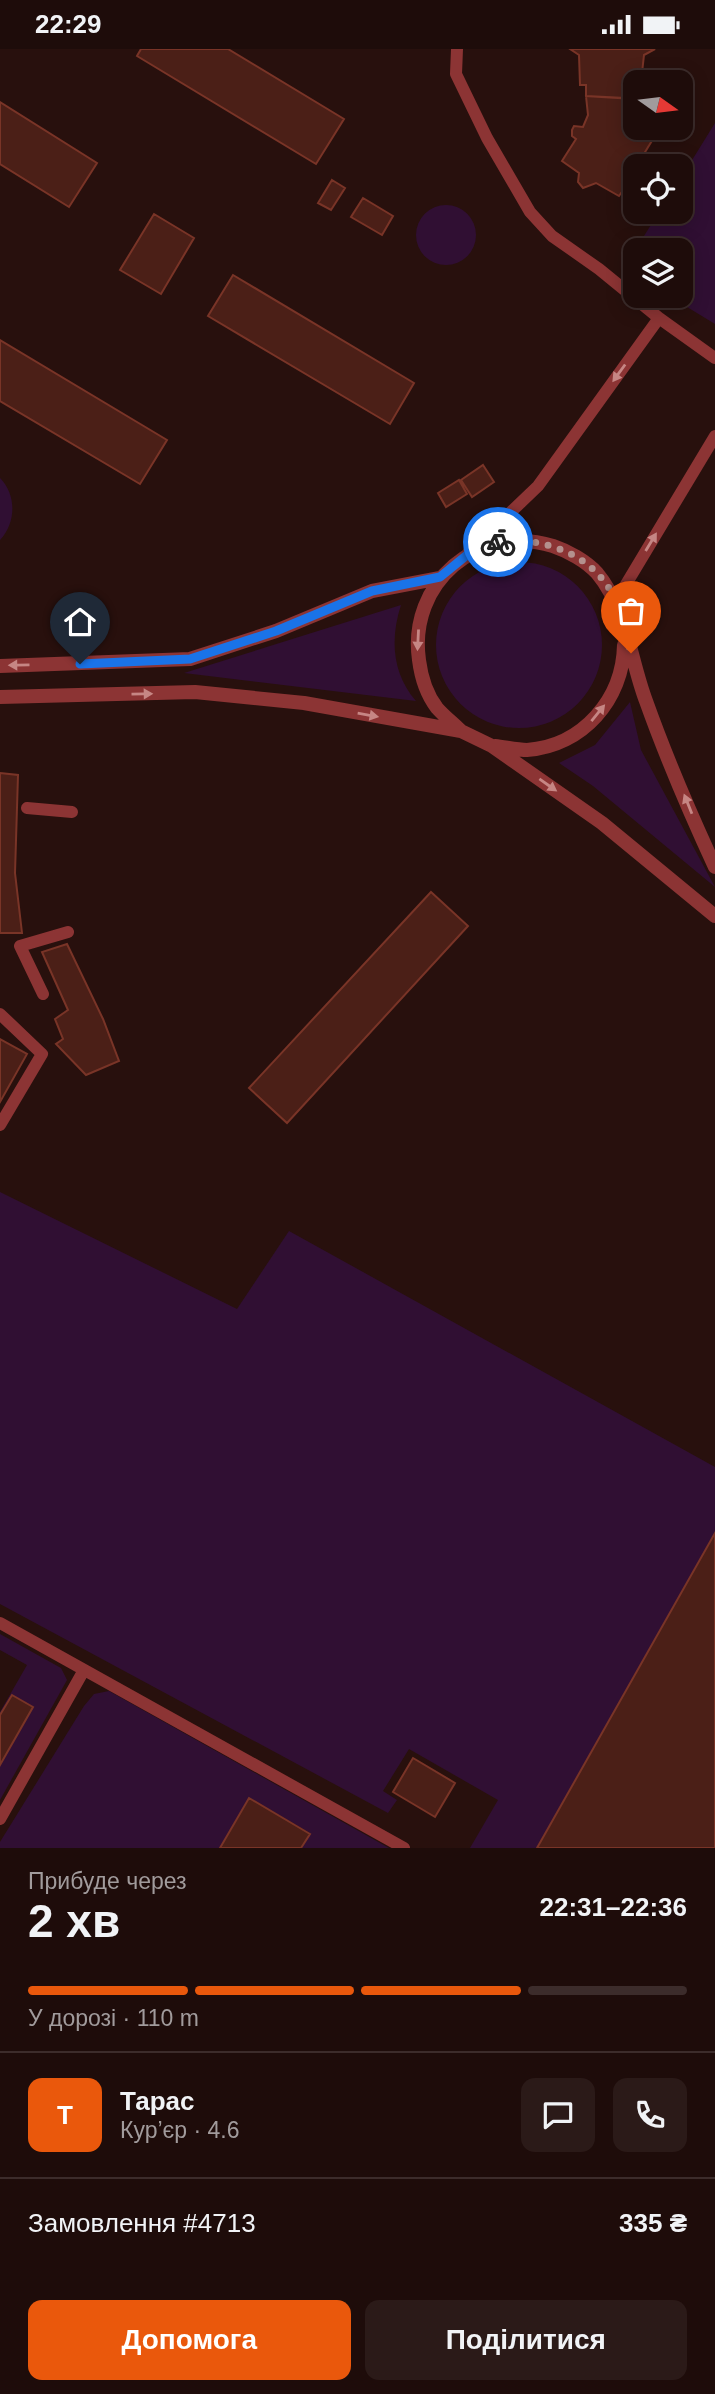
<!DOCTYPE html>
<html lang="uk">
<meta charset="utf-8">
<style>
:root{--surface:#1e0c0a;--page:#2b1a18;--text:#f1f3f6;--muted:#a19b9c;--line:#3c2c2b;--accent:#ea580c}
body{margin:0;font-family:Arial,sans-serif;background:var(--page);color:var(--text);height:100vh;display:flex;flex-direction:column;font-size:26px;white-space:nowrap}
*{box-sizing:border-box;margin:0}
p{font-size:23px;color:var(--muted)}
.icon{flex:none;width:38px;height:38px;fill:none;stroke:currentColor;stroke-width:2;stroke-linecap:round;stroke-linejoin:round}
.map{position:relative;height:1799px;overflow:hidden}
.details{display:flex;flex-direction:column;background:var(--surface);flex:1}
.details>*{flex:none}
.needle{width:46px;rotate:104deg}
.tools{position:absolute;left:623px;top:21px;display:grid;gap:14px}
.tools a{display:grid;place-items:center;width:70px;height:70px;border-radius:14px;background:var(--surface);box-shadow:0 4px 18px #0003,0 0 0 2px var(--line);font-size:35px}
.pin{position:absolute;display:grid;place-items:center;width:60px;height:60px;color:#fff;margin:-72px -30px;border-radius:50% 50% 50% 0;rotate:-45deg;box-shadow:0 0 7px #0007}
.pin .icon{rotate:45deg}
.courier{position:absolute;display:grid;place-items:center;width:70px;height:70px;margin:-35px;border:5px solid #1a73e8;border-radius:50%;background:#fff;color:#222;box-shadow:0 2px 9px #0007}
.overview em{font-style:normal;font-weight:600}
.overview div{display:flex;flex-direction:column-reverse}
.overview{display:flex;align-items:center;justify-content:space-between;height:119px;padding:0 28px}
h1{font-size:46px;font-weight:600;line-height:52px}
.bar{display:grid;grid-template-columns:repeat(4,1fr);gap:10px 7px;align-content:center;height:84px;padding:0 28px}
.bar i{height:9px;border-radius:5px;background:var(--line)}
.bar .on{background:var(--accent)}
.bar p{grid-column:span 4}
.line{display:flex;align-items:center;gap:18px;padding:0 28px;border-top:2px solid var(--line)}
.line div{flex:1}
.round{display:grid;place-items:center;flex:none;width:74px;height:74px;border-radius:14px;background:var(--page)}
.action{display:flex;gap:14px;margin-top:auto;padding:14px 28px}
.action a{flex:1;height:80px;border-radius:14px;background:var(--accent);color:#fff;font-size:28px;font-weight:600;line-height:80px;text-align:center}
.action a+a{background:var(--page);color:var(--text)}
.status{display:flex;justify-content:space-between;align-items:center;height:49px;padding:0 35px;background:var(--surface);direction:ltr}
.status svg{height:19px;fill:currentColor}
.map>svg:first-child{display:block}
.green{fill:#300f33}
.building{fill:#4b1f17;stroke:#793427;stroke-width:2}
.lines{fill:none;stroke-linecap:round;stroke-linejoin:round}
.service{stroke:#8c3434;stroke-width:12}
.tertiary{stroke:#8c3434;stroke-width:14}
.oneway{fill:#c68684}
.done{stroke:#b4918e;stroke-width:7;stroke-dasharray:0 12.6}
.route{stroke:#1a73e8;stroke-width:9}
</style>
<div class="status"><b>22:29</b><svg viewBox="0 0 49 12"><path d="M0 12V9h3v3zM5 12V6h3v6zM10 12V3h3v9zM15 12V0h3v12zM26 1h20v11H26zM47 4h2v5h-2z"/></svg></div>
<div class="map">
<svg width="715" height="1799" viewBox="0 0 715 1799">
<rect width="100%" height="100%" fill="#28100d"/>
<path class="green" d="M715,74V275L669,247H681V201H635V226L624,219L659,163H681V129Z
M416 186a30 30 0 1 1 60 0a30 30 0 1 1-60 0Z
M0,429C17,446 16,474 0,491Z
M436 596a83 83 0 1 1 166 0a83 83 0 1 1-166 0Z
M401,556C390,590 392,624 416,652L184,624Z
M630,653L641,701L715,838L593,737L559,714L595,696Z
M0,1143L237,1260L289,1182L715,1418V1799H470L498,1751L409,1700L383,1742L397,1751L388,1764L0,1555Z
M0,1585L61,1619L67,1631L0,1751V1663L27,1616L0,1601Z
M109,1642L389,1799H301L310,1784L250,1749L220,1799H0V1793L84,1657L94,1645Z"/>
<path class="building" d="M141,0H228L344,70L316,115L137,7Z
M570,0H655L644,6L641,33H635L633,50L586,47V36H580L579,6Z
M586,47L625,49V59L634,61L632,77L653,90L639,113L640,117H635V124L619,147L596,134L583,139L578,133L579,124L562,112L576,90L572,87V81L574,77L583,78L588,66Z
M0,53L97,114L69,158L0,115Z
M332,131L345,139L331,161L318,154Z
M363,149L393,167L382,186L351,168Z
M154,165L194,189L161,245L120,221Z
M233,226L414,334L390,375L208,267Z
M0,291L167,391L140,435L0,352Z
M483,416L494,433L472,448L461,431Z
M459,431L467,445L446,458L438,444Z
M0,724L18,726L15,824L22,884H0Z
M431,843L468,877L287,1074L249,1039Z
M67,895L103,970L119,1012L86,1026L56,995L63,990L55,970L68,961L42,903Z
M0,990L27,1005L0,1053Z
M715,1484V1799H537Z
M12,1646L33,1658L0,1716V1666Z
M413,1709L455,1734L435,1768L393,1743Z
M249,1749L310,1785L301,1799H220Z"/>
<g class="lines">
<path class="service" d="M457,0L456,25L487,89L530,163L552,187L599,220L659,269L715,309
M468,504L538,437L659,269
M616,552L715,387
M27,759L72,763
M43,945L20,897L68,883
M0,965L42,1005L0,1076
M0,1574L404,1799
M0,1770L84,1621"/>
<path class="tertiary" d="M0,617L190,610L276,582L372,542L440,529
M0,648L195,643L304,654L461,682L492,697L602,774L715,867
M460,681C453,674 444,667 437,659C427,646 421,627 419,611C408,534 478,474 553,497C568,502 586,512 597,524C627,560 630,610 646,652C666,708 690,764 715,818
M495,697C505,698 517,701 527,701C583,697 623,650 624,596"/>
</g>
<defs><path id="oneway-solid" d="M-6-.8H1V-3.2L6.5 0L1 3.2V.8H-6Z" transform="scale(1.75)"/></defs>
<g class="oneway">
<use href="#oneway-solid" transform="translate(619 324) rotate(126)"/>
<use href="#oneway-solid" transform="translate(651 493) rotate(-59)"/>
<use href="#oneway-solid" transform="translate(418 591) rotate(93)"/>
<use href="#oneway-solid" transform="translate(19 616) rotate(179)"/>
<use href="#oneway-solid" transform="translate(142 645) rotate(-1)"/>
<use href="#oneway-solid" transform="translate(598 664) rotate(-51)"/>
<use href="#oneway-solid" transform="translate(368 666) rotate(10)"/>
<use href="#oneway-solid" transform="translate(548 736) rotate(35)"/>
<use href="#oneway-solid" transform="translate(688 755) rotate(-112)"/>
</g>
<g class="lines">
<path class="done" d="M498,493C545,487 595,506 616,552C623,568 626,587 631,604"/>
<path class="route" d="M80,615L190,610L276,582L372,542L440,528L467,506L498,493"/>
</g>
</svg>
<div class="tools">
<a><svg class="needle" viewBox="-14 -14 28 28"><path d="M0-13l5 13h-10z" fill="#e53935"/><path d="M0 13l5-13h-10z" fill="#a19b9c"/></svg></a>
<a><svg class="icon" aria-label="locate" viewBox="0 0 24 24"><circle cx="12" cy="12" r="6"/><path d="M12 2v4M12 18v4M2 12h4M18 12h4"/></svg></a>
<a><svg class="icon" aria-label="layers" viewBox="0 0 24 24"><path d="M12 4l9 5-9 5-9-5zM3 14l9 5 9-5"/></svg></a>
</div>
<div class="pin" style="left:631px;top:604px;background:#ea580c"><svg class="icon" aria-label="bag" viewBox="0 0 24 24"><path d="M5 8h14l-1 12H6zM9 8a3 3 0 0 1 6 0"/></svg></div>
<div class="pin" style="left:80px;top:615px;background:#1f2937"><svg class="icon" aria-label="home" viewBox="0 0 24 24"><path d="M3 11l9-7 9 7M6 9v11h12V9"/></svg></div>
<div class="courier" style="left:498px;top:493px"><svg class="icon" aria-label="bike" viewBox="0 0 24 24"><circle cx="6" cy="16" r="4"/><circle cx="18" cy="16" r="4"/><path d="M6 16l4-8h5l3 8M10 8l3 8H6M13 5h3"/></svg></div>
</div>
<section class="details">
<div class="overview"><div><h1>2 хв</h1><p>Прибуде через</p></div><em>22:31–22:36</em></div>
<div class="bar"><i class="on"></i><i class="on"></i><i class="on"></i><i></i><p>У дорозі · 110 m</p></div>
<div class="line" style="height:126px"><b class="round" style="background:var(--accent);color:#fff">Т</b><div><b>Тарас</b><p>Кур’єр · 4.6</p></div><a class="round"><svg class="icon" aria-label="chat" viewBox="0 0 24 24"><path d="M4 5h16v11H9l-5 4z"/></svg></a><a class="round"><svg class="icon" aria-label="phone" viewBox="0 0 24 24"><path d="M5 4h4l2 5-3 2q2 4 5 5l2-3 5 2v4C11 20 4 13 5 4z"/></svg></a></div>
<div class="line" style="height:91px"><div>Замовлення #4713</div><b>335 ₴</b></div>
<div class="action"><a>Допомога</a><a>Поділитися</a></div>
</section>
